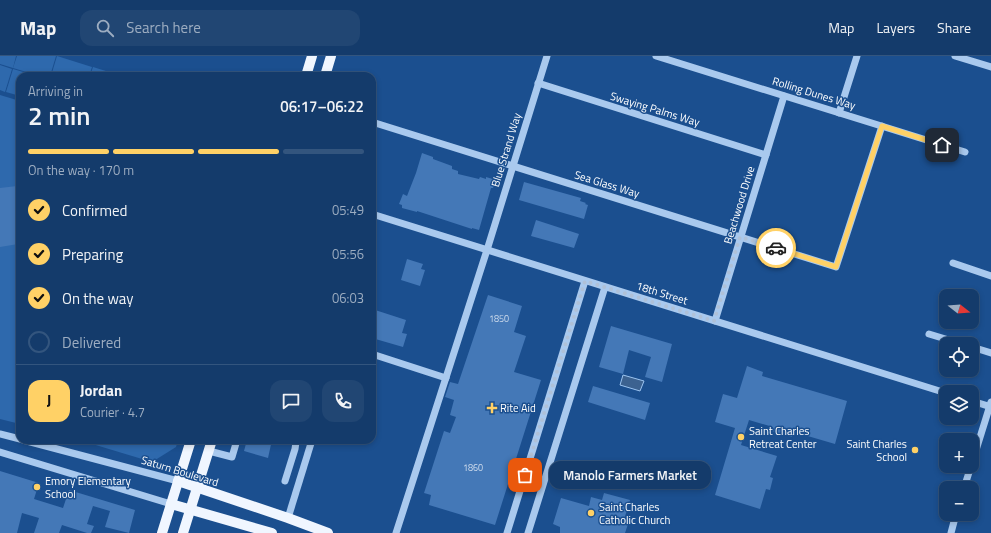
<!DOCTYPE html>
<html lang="en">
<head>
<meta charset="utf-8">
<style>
	:root { --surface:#143b6b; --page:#214673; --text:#f1f3f6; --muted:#9dadc1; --line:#33557e; --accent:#ffd166 }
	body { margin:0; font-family:"Titillium Web",sans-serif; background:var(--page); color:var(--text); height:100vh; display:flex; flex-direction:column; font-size:15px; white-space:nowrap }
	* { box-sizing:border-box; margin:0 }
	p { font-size:13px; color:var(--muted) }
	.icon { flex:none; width:22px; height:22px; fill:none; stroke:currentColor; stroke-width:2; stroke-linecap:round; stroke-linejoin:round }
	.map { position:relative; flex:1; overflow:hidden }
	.details { position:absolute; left:16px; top:16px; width:360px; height:372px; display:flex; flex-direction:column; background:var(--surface); border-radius:12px; box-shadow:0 2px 6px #0003,0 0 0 1px var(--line) }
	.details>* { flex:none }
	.needle { width:26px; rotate:107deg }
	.fabs { position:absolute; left:939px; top:233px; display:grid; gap:8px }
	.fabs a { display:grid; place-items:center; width:40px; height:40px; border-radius:8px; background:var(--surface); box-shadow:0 2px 6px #0003,0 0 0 1px var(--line); font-size:20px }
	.pin { position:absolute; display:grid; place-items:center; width:34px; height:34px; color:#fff; margin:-17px; border-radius:8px; box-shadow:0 2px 6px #0006 }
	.courier { position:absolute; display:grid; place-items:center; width:40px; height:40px; margin:-20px; border:3px solid #ffd166; border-radius:50%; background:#fff; color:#222; box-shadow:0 1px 5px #0007 }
	.bubble { position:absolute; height:28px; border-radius:12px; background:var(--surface); box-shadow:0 2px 6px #0003,0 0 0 1px var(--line); font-size:13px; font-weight:600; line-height:28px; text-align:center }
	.head em { font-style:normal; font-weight:600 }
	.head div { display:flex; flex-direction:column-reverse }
	.head { display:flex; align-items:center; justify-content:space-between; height:68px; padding:0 12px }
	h1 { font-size:26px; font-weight:600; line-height:30px }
	.bar { display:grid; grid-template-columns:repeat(4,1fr); gap:6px 4px; align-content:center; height:48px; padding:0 12px }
	.bar i { height:5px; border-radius:3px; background:var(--line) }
	.bar .selected { background:var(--accent) }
	.bar p { grid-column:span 4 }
	.line { display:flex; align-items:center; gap:10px; padding:0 12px; border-top:1px solid var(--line) }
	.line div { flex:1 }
	.round { display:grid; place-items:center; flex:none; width:42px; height:42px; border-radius:12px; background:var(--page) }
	ol { padding:0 12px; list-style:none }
	li { display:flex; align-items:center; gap:12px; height:44px }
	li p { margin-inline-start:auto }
	li .icon { padding:4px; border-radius:50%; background:var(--accent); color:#111; stroke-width:4 }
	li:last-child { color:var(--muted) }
	li i { width:22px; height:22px; border:2px solid var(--line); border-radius:50% }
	header { display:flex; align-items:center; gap:24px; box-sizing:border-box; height:56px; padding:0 20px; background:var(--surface); border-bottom:1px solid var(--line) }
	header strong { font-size:19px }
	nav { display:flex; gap:22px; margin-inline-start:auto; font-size:14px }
	.search { width:280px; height:36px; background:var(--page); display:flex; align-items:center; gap:10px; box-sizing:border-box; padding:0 14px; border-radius:12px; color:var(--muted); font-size:15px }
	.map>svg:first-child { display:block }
	.green { fill:#2e69ad }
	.water { fill:#3c6290; stroke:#9cc4f0 }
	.building { fill:#4478b7 }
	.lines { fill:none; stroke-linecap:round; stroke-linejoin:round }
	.minor { stroke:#a9c9ee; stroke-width:7 }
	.major { stroke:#f0f6ff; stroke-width:10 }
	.done { stroke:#afc1d8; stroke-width:4; stroke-dasharray:0 7.2 }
	.route { stroke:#ffd166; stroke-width:5 }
	.poi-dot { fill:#ffd166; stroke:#1b4f8f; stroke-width:1.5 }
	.labels { text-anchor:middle; stroke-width:3; stroke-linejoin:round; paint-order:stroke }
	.number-label { font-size:9px; fill:#d0dded }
	.street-label { font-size:11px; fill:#fff; stroke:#1b4f8f }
	.poi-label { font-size:11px; fill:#fff; stroke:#1b4f8f; text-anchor:start }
</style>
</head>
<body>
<header>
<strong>Map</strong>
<div class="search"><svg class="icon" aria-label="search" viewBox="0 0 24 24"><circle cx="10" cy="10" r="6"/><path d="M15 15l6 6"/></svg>Search here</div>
<nav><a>Map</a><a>Layers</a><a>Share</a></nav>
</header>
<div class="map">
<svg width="991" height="477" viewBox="0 0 991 477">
	<rect width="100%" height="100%" fill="#1b4f8f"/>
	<g class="green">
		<polygon points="0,0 16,0 13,12 0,8"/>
		<polygon points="17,0 56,0 50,20 40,20 13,12"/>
		<polygon points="57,0 92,11 89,20 51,20"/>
		<polygon points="0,9 12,13 5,36 0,34"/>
		<polygon points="93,11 122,20 90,20"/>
		<polygon points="13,13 37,20 20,20 20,40 6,36"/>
		<polygon points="0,39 20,45 20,368 0,363"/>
		<polygon points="79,384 178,384 176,391 152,406"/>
	</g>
	<polygon class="water" points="623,319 644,325 640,335 620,329"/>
	<g class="building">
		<polygon points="422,97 433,101 433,103 452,110 452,113 458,115 458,118 479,123 480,121 486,123 486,121 496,124 493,132 491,132 479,174 472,172 472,173 417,155 417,156 402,152 402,149 399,148 403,138 407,140 416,117"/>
		<polygon points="524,126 581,142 580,145 586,147 585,148 588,149 584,163 519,144"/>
		<polygon points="17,130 19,140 20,140 20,177 17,177 18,188 0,191 0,132"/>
		<polygon points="536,164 579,178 574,192 531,180"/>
		<polygon points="407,203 423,208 421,213 425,214 420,230 401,224"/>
		<polygon points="488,239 522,250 514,276 526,280 514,316 541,324 495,469 429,449 431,439 424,437 444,375 450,377 456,361 450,359 454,344 445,341 450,326 458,328"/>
		<polygon points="372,253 406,264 402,277 407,278 403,291 372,282"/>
		<polygon points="611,270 672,288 662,326 645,321 651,301 629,294 623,318 599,311"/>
		<polygon points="747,310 763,316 762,320 847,345 835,388 794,376 792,381 772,375 773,371 749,364 741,389 777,400 770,421 773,422 770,434 766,433 760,453 715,439 735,372 715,366 723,338 737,342"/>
		<polygon points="593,330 650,347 645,364 588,346"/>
		<polygon points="247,384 272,384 268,402 244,395"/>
		<polygon points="0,415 39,427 34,443 63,452 69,434 135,454 129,477 105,471 110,455 93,450 87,468 94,470 91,477 87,477 62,469 59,477 34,477 39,462 22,457 17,477 0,477"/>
		<polygon points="604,437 630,444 624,464 629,465 625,477 560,477 560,471 553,468 561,442 589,450 591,441 602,444"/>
	</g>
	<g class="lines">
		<g class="minor">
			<polyline points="656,0 965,96"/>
			<polyline points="955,0 991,11"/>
			<polyline points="538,27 766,99"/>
			<polyline points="839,57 857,0"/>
			<polyline points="372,66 836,211 882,70"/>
			<polyline points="372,158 946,337"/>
			<polyline points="953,207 991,220"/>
			<polyline points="715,265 784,40"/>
			<polyline points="929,278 962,288"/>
			<polyline points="972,291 991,297"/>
			<polyline points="372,298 446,322"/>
			<polyline points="972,345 991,351"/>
			<polyline points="0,378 20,383"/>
			<polyline points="23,384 178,425"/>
			<polyline points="209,395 232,401 237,384"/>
			<polyline points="0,396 171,448"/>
			<polyline points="972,407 991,346"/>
			<polyline points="285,425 295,393 296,386 294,384"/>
			<polyline points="964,432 971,410"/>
			<polyline points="288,462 312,384"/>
			<polyline points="396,477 487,194 547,0"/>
			<polyline points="507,477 585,225"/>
			<polyline points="528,477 605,231"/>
			<polyline points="951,477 956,458"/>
		</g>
		<g class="major">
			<polyline points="306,20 312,0"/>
			<polyline points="325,20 331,0"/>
			<polyline points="178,425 288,462 328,477"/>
			<polyline points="171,448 272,477"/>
			<polyline points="162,477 191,384"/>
			<polyline points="183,477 212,384"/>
		</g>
	</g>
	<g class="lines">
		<polyline class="done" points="525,419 585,225 714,265 740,181 776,192"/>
		<polyline class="route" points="776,192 836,211 882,70 942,89"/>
	</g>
	<g class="poi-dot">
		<path d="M490 346h4v4h4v4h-4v4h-4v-4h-4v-4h4z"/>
		<circle cx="741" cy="381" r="4"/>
		<circle cx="915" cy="394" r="4"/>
		<circle cx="37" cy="431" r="4"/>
		<circle cx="591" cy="457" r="4"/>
	</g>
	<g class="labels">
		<g class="number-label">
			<text x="499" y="266">1850</text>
			<text x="473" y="415">1860</text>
		</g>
		<g class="street-label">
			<text transform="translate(814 37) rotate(17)" y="4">Rolling Dunes Way</text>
			<text transform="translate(655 53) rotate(17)" y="4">Swaying Palms Way</text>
			<text transform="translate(506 94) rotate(-73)" y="4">Blue Strand Way</text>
			<text transform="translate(607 128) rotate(17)" y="4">Sea Glass Way</text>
			<text transform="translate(739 149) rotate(-73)" y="4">Beachwood Drive</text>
			<text transform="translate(662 237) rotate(17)" y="4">18th Street</text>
			<text transform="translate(180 415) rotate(17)" y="4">Saturn Boulevard</text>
		</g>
		<g class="poi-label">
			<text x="500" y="356">Rite Aid</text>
			<text x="749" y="379">Saint Charles<tspan x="749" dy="13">Retreat Center</tspan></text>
			<text x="907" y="392" text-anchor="end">Saint Charles<tspan x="907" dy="13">School</tspan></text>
			<text x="45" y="429">Emory Elementary<tspan x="45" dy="13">School</tspan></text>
			<text x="599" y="455">Saint Charles<tspan x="599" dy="13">Catholic Church</tspan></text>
		</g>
	</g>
</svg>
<div class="fabs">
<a><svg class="needle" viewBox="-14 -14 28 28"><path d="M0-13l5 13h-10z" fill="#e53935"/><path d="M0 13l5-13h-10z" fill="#9dadc1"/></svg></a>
<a><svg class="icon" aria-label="locate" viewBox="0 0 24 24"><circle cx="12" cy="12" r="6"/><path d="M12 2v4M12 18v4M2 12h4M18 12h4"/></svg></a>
<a><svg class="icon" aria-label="layers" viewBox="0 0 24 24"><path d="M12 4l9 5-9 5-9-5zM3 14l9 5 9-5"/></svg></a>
<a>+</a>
<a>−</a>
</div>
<div class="pin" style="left:525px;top:419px;background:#ea580c"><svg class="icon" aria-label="bag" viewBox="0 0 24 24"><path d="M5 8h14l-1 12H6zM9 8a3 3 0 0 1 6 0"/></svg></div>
<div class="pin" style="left:942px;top:89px;background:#1f2937"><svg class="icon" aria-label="home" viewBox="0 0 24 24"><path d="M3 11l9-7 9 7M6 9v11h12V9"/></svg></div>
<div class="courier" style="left:776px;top:192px"><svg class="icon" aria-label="car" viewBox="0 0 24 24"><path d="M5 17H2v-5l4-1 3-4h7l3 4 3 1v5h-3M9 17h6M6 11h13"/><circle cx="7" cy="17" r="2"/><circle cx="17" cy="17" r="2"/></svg></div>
<div class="bubble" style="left:549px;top:405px;width:162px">Manolo Farmers Market</div>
<section class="details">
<div class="head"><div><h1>2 min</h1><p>Arriving in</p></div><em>06:17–06:22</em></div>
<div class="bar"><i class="selected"></i><i class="selected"></i><i class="selected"></i><i></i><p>On the way · 170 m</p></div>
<ol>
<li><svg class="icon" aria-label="check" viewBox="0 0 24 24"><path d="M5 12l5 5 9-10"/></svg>Confirmed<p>05:49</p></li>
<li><svg class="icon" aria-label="check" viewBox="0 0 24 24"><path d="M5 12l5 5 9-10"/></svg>Preparing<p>05:56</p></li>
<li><svg class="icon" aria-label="check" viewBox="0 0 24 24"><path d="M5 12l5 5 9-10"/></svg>On the way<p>06:03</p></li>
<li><i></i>Delivered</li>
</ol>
<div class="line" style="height:72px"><b class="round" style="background:var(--accent);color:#111">J</b><div><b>Jordan</b><p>Courier · 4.7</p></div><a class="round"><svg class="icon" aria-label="chat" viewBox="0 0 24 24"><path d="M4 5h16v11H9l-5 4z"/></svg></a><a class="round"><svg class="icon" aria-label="phone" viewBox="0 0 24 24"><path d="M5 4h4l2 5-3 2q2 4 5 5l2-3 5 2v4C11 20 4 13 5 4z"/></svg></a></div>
</section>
</div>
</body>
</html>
